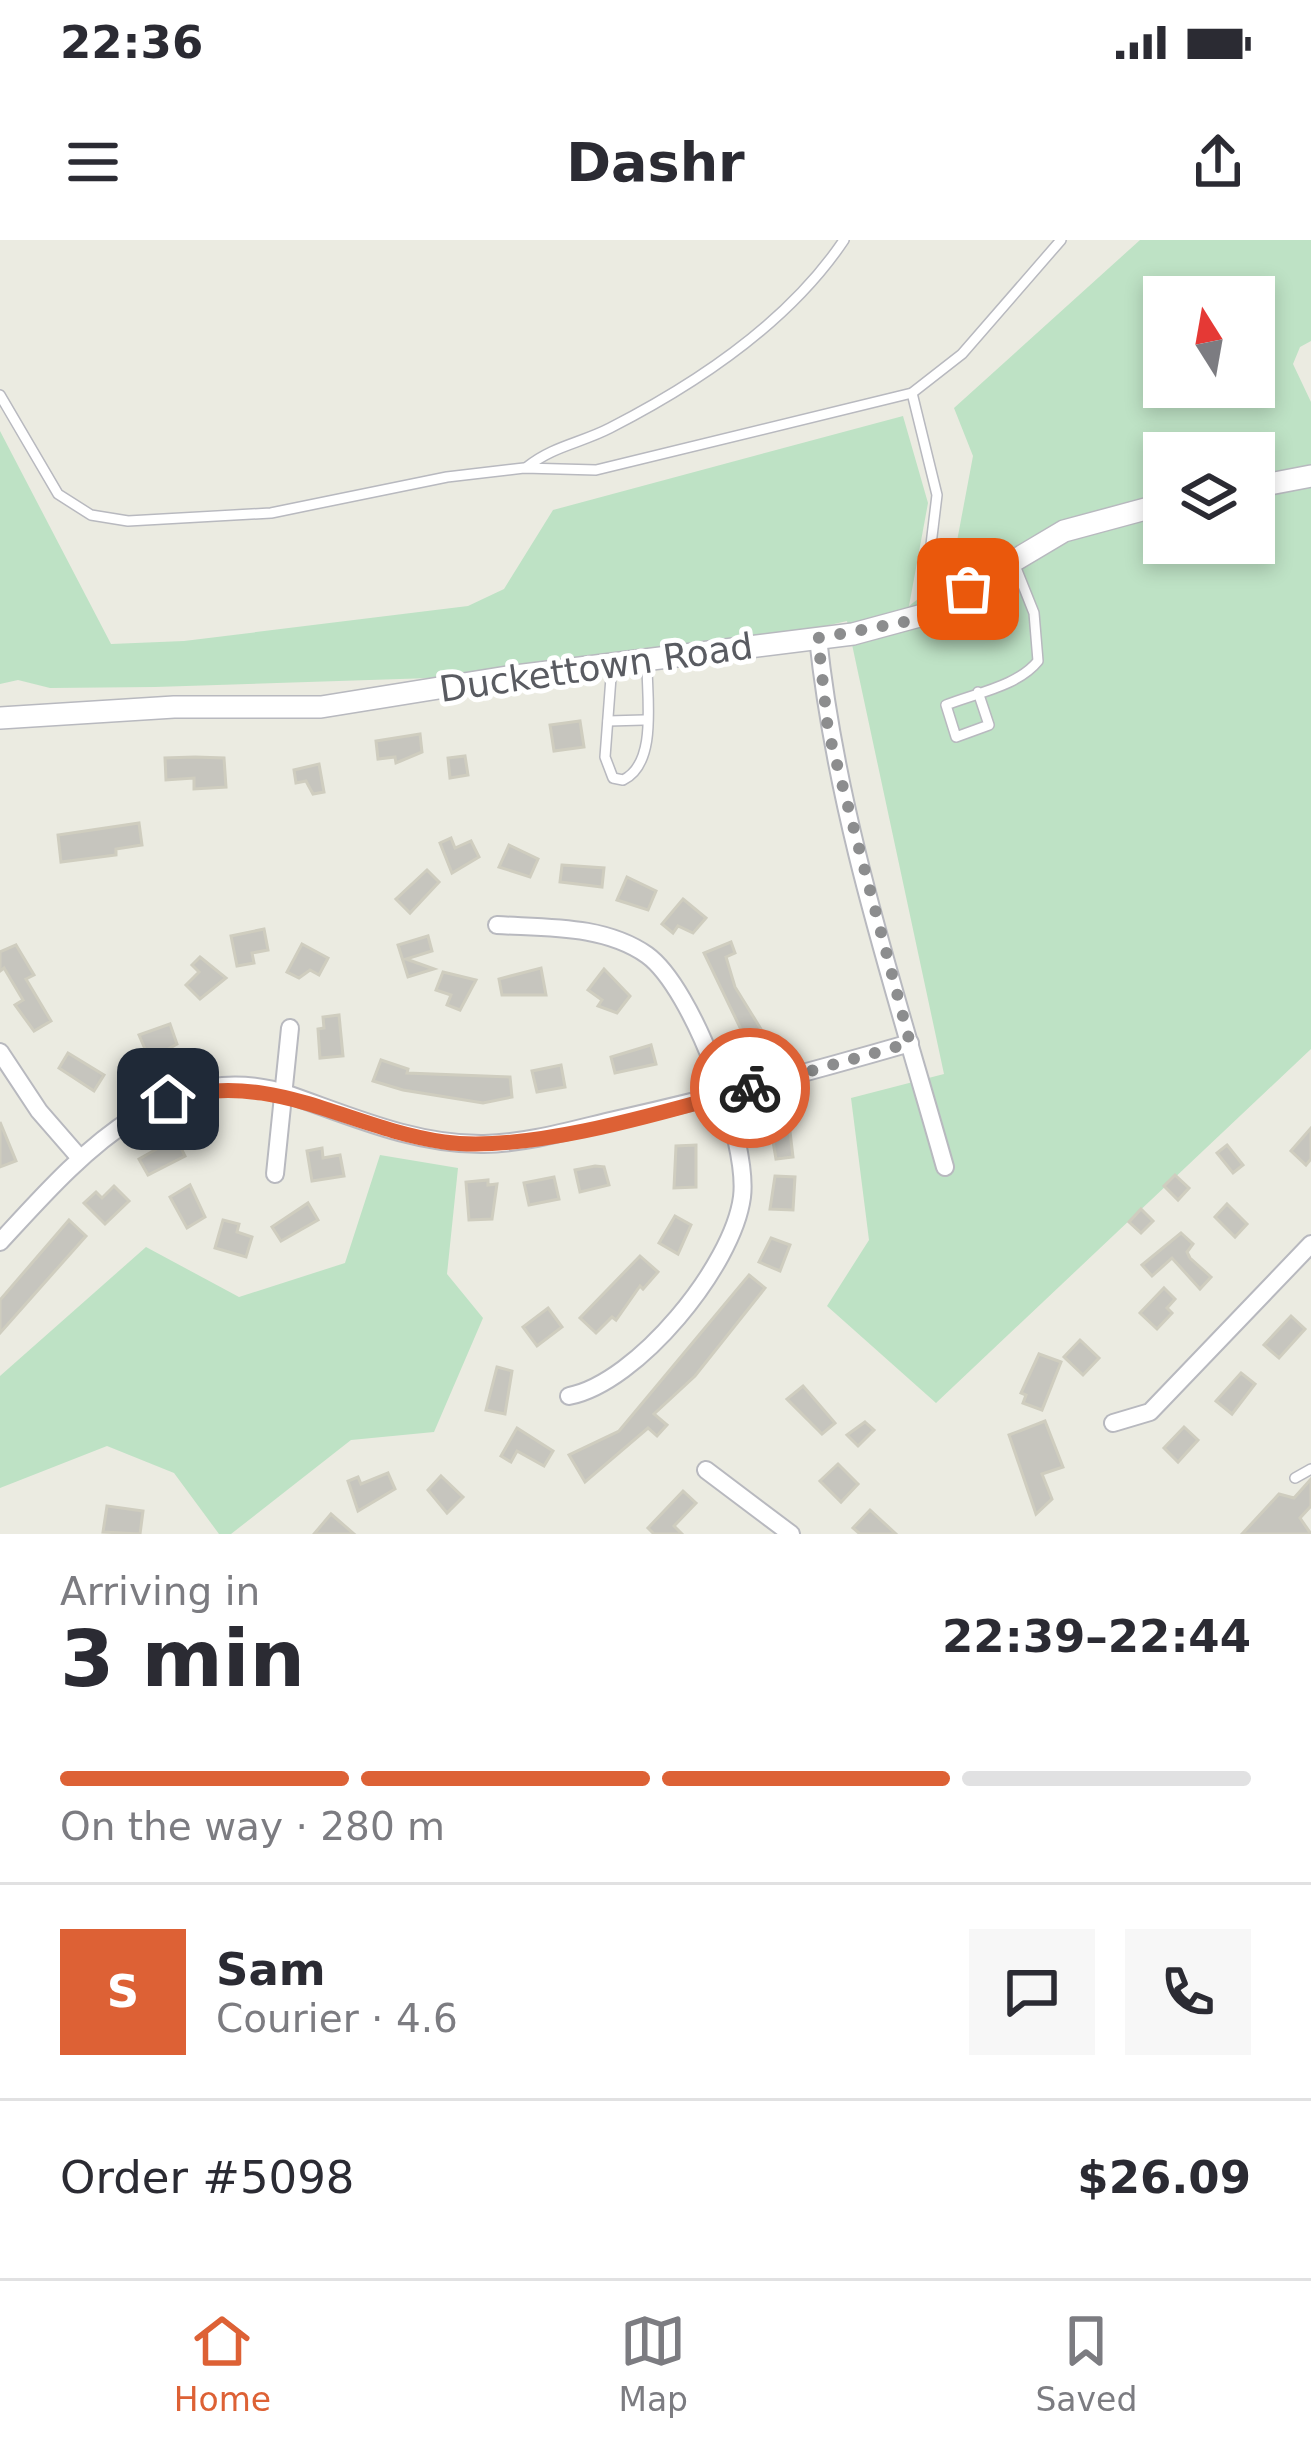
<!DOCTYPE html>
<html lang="en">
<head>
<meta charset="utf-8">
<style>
	:root { --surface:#fff; --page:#f7f7f7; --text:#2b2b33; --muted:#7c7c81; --line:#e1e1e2; --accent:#dd6135 }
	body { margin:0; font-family:"DejaVu Sans",sans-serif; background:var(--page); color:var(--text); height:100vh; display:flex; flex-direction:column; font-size:45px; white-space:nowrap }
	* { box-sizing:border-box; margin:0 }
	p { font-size:39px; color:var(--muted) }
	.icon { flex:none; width:66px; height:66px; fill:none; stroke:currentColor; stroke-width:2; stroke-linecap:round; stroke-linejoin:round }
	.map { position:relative; height:1294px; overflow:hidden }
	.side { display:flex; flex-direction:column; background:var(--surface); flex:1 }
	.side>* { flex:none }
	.needle { width:78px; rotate:349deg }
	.controls { position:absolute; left:1143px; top:36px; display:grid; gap:24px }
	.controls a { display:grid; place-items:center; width:132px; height:132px; border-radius:0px; background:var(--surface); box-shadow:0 6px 18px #0003; font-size:60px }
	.pin { position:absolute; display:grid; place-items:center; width:102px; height:102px; color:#fff; margin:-51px; border-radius:24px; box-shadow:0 6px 18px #0006 }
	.courier { position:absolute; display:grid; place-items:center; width:120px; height:120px; margin:-60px; border:9px solid #dd6135; border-radius:50%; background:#fff; color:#222; box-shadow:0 3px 15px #0007 }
	.headline em { font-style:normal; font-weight:700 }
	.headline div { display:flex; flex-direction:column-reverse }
	.headline { display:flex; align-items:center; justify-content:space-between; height:204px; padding:0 60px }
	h1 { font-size:78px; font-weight:700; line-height:90px }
	.bar { display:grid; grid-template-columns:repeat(4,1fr); gap:18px 12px; align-content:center; height:144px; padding:0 60px }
	.bar i { height:15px; border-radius:9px; background:var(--line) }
	.bar .selected { background:var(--accent) }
	.bar p { grid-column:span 4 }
	.line { display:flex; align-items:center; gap:30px; padding:0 60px; border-top:3px solid var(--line) }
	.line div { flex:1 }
	.round { display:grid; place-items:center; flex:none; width:126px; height:126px; border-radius:0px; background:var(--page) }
	.status { display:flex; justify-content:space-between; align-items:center; height:84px; padding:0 60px; background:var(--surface); direction:ltr }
	.status svg { height:33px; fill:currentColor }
	header { display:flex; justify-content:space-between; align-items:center; height:156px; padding:0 60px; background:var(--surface); font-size:54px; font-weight:700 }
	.dock { display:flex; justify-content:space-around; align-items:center; height:168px; border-top:3px solid var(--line); background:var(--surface); font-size:33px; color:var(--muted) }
	.dock a { display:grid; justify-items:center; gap:6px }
	.dock .selected { color:var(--accent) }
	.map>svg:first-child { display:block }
	.green { fill:#bee2c5; fill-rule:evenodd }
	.building { fill:#c6c5be; stroke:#cfcdbf; stroke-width:3 }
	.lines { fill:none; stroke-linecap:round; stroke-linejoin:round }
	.service-casing { stroke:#b8b9bf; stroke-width:12 }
	.minor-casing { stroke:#b8b9bf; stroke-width:20 }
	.tertiary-casing { stroke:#b8b9bf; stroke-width:24 }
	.service { stroke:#fff; stroke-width:9 }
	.minor { stroke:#fff; stroke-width:16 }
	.tertiary { stroke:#fff; stroke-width:21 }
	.done { stroke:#8c8d8e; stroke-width:12; stroke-dasharray:0 21.6 }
	.route { stroke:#dd6135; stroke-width:15 }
	.labels { text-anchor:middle; stroke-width:10; stroke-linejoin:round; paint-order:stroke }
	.street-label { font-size:36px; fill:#595b61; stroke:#fff }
</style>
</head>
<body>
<div class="status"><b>22:36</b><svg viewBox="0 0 49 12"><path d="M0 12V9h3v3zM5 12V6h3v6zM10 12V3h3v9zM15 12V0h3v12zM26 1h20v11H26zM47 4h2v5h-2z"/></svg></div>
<header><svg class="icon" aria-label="menu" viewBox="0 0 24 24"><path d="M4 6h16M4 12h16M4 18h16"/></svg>Dashr<svg class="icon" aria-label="share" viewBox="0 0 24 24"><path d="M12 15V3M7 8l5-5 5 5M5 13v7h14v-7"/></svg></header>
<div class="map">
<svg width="1311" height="1294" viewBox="0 0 1311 1294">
	<rect width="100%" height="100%" fill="#ebebe1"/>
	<g class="green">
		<path d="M1140,0h171v101l-11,6 -7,17 18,38v647l-375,354 -109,-97 42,-66 -18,-142 93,-24 -97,-453 -52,12 -364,45 -276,9 -105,1 -32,-8 -18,4v-253l111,213 73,-3 284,-35 36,-17 49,-79 350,-94 25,87 -19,103 42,-33 22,-117 -19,-48zM1164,57h90v90h-90zM1164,213h90v90h-90z"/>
		<polygon points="380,915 458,928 447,1034 483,1078 434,1192 351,1200 231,1294 219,1294 174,1233 107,1206 0,1248 0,1136 146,1007 239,1057 345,1023"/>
	</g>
	<g class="building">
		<polygon points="580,481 584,507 554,511 550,485"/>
		<polygon points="420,494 422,512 396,523 395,517 378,519 376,501"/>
		<polygon points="465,516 468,535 450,538 448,518"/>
		<polygon points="195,517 224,518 226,547 194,549 194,538 166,540 165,518"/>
		<polygon points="319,524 324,552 313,554 306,541 296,543 294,530"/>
		<polygon points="139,583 142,605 116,609 116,615 61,622 58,595"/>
		<polygon points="451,598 455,608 471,601 479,617 452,633 440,603"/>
		<polygon points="509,605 538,619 530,637 499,627"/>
		<polygon points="562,625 604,628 602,647 560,642"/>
		<polygon points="427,630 439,642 410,673 396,659"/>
		<polygon points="627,637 656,651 648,670 617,660"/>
		<polygon points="683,659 706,678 693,693 678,686 673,693 662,684"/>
		<polygon points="264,689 268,710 252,713 254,723 237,726 231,696"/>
		<polygon points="428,696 432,711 406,719 434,729 408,737 398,705"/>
		<polygon points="731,702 735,713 726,717 735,747 764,794 748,804 704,713"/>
		<polygon points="302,704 328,718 319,735 310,730 299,738 287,732"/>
		<polygon points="16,705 34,735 26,739 51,781 34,791 15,765 23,760 4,728 0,731 0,712"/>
		<polygon points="200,717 226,738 200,759 186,745 199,732 192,725"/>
		<polygon points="541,728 546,755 502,755 499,739"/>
		<polygon points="604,729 630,756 617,773 598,766 602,760 588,750"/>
		<polygon points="443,732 476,740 460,770 447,765 451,755 436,750"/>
		<polygon points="339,775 343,816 320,818 318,789 324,788 323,777"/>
		<polygon points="170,784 177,804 163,812 165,818 151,823 139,795"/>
		<polygon points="651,805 656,824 615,833 611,817"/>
		<polygon points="68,813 104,835 94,851 59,828"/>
		<polygon points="381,820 408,829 407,833 510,837 512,857 483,863 403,850 373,841"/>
		<polygon points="561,825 565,847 537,852 532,831"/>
		<polygon points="788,875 793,917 776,919 769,878"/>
		<polygon points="0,882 16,921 0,927"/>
		<polygon points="1311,888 1311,919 1306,925 1291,911"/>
		<polygon points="176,898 185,916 148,935 139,919"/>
		<polygon points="696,905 696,947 674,948 676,906"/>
		<polygon points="1227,905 1243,925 1233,933 1217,913"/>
		<polygon points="322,908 323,918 340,915 344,936 312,941 307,911"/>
		<polygon points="595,926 604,927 609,945 580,952 575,930"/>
		<polygon points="1175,935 1189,948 1178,960 1164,946"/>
		<polygon points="775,936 795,937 793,970 770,969"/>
		<polygon points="554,937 559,959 529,965 524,943"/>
		<polygon points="488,940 488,945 497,944 492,979 469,980 466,942"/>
		<polygon points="190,945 205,977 187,988 170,957"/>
		<polygon points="114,946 129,961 105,984 84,963 96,952 102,958"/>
		<polygon points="308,963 318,980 281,1001 272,987"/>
		<polygon points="1227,964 1247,984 1235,997 1215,977"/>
		<polygon points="1141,969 1153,981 1141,993 1129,982"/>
		<polygon points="675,976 691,985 678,1014 659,1003"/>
		<polygon points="69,980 86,996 0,1093 0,1060"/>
		<polygon points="223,980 239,984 237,992 252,997 246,1017 215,1008"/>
		<polygon points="1181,993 1193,1004 1187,1012 1190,1018 1211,1037 1200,1049 1172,1018 1152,1036 1142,1025"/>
		<polygon points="771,998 790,1005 780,1031 759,1022"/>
		<polygon points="640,1016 658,1032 643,1049 640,1046 616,1080 612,1077 596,1093 580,1078"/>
		<polygon points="749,1035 765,1048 695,1136 654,1174 667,1185 657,1196 648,1188 585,1242 569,1215 619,1191"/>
		<polygon points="1164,1048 1175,1059 1167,1068 1172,1073 1157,1089 1140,1073"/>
		<polygon points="548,1068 562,1087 537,1106 523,1087"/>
		<polygon points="1291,1076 1305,1089 1279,1118 1264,1105"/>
		<polygon points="1080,1100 1099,1118 1083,1135 1064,1117"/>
		<polygon points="1039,1114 1061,1122 1042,1170 1023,1163 1026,1155 1021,1153"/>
		<polygon points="497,1127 512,1131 505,1174 486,1170"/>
		<polygon points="1241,1133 1255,1144 1232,1174 1216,1161"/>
		<polygon points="803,1146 835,1183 822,1194 787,1159"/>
		<polygon points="1045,1181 1063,1227 1042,1234 1052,1259 1036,1274 1009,1195"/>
		<polygon points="865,1182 874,1190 858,1206 847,1195"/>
		<polygon points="1184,1187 1198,1200 1178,1222 1164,1208"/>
		<polygon points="517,1188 553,1211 544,1226 517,1211 511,1222 501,1216"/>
		<polygon points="838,1224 858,1244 841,1262 820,1241"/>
		<polygon points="388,1233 395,1249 358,1271 348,1241 358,1237 361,1244"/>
		<polygon points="441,1236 463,1257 447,1273 428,1250"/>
		<polygon points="1311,1239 1311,1266 1300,1278 1311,1294 1242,1294 1279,1254 1294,1258"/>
		<polygon points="683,1251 696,1263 674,1286 682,1294 654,1294 648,1288"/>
		<polygon points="107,1266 143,1271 140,1294 103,1292"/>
		<polygon points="870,1270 896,1294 860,1294 853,1288"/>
		<polygon points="331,1274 354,1294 314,1294"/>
	</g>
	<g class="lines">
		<g class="service-casing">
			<g id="service">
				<polyline points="912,153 937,255 923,371"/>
				<polyline points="0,155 58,254 91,275 128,281 271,273 447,237 524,228 596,230 912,153 962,114 1061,0"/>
				<path d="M527,227c26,-21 54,-24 83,-39 86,-44 179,-106 234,-188"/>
				<path d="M612,424l-7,93 8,21 10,2c36,-17 23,-86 24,-121"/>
				<path d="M978,452l11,33 -33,12 -10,-32c30,-12 72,-19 92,-44l-4,-48 -20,-50"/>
				<polyline points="608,481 644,480"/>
				<polyline points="1295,1238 1311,1229"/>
			</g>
		</g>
		<g class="minor-casing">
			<g id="minor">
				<path d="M818,398c19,181 78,355 127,529"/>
				<path d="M497,685c50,3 107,0 150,30 46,33 102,187 95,242 -9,69 -105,186 -173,199"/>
				<polyline points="0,812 39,871 79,917"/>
				<polyline points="275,934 290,788"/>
				<path d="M0,1002c74,-80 166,-190 290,-147 63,22 126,50 194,49 45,-1 91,-15 135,-25 98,-22 194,-48 291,-76"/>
				<polyline points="1113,1183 1150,1172 1311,1004"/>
				<polyline points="706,1230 791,1294"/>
			</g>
		</g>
		<g class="tertiary-casing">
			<g id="tertiary">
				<polyline points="1254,247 1311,236"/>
				<polyline points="0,478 174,467 321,467 507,437 853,394 923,375 1064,291 1164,264"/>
			</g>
		</g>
		<use href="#service" class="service"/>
		<use href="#minor" class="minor"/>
		<use href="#tertiary" class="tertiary"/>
	</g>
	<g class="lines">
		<polyline class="done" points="750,848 910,803 828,490 818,398 904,382 968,349"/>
		<path class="route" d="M168,859c106,-30 175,28 276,43 83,12 224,-31 306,-54"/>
	</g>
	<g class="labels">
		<g class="street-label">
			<text transform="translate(596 427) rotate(-8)" y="13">Duckettown Road</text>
		</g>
	</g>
</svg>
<div class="controls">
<a><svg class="needle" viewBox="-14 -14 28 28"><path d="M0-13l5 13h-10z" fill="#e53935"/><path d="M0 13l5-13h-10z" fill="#7c7c81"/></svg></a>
<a><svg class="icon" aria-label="layers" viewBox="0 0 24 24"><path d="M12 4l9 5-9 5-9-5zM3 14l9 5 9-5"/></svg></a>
</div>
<div class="pin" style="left:968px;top:349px;background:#ea580c"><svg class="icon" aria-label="bag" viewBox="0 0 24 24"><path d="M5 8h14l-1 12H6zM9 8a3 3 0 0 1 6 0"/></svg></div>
<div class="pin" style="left:168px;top:859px;background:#1f2937"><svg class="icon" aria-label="home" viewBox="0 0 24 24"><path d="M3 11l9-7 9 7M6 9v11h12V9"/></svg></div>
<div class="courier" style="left:750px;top:848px"><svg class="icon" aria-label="bike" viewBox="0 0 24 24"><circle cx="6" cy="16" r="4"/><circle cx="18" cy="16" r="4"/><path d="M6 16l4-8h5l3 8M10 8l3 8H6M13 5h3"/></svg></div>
</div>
<section class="side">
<div class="headline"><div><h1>3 min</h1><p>Arriving in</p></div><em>22:39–22:44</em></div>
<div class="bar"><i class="selected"></i><i class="selected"></i><i class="selected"></i><i></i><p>On the way · 280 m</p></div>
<div class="line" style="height:216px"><b class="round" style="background:var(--accent);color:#fff">S</b><div><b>Sam</b><p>Courier · 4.6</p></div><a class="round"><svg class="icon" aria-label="chat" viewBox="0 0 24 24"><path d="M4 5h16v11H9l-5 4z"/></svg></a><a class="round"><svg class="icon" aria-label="phone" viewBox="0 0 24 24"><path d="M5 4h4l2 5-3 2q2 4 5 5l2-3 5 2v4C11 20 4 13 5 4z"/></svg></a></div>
<div class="line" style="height:156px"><div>Order #5098</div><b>$26.09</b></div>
</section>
<nav class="dock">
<a class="selected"><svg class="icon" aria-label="home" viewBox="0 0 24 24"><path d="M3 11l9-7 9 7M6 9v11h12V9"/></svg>Home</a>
<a><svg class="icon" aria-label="map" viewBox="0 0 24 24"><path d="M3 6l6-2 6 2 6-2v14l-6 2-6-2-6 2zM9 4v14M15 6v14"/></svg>Map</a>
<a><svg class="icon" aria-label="saved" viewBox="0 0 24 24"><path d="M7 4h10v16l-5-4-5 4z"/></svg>Saved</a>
</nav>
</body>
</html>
